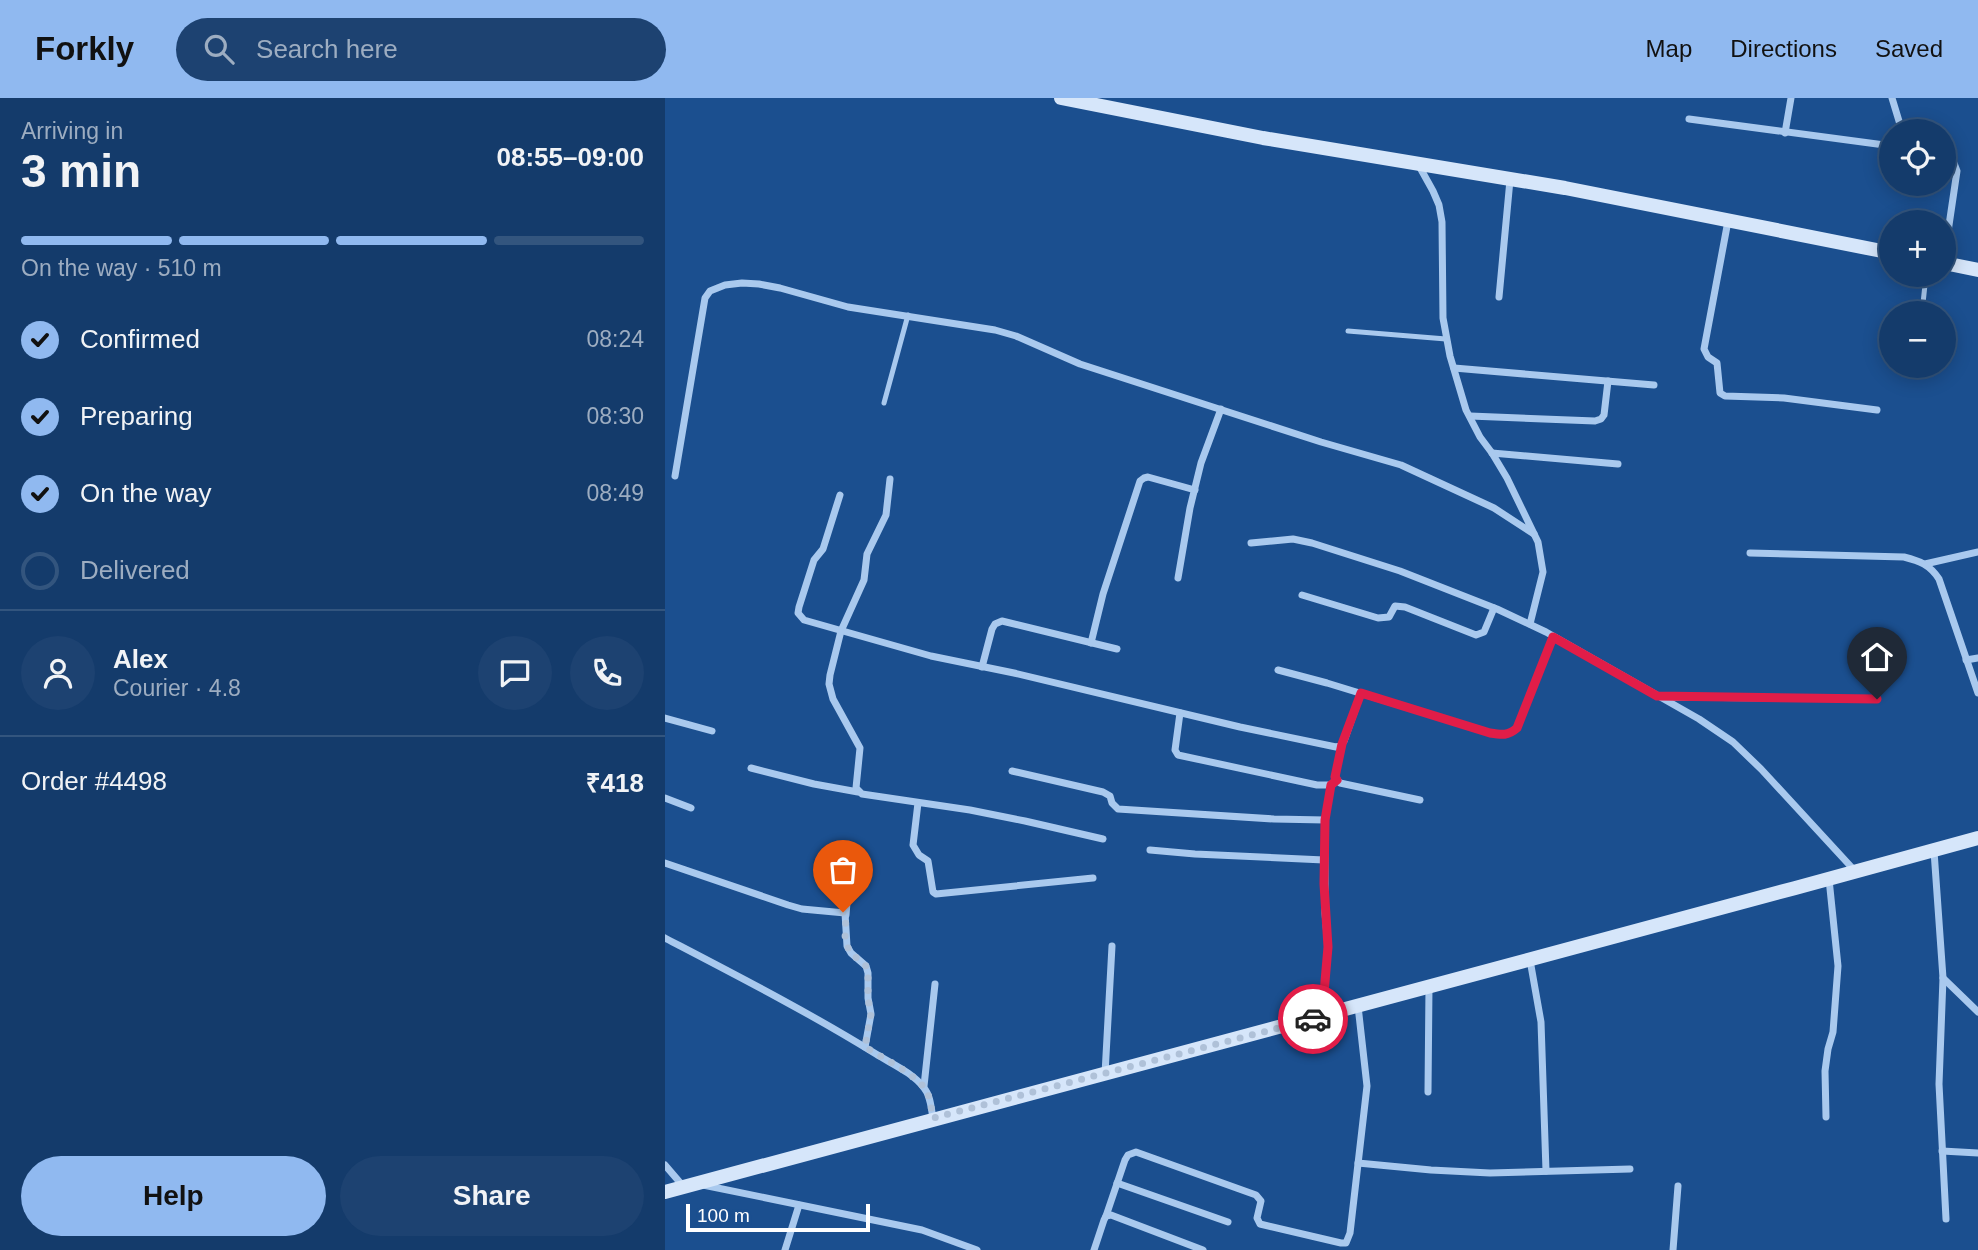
<!DOCTYPE html>
<html lang="en">
<head>
<meta charset="utf-8">
<style>
	:root { --surface:#143b6b; --page:#1d4271; --text:#f1f3f6; --muted:#9dadc1; --line:#33557e; --accent:#90b9f0 }
	body { margin:0; font-family:Arial,sans-serif; background:var(--page); color:var(--text); height:100vh; display:flex; flex-direction:column; font-size:26px; white-space:nowrap }
	* { box-sizing:border-box; margin:0 }
	p { font-size:23px; color:var(--muted) }
	.icon { flex:none; width:38px; height:38px; fill:none; stroke:currentColor; stroke-width:2; stroke-linecap:round; stroke-linejoin:round }
	.map { position:relative; flex:1; overflow:hidden }
	.details { display:flex; flex-direction:column; background:var(--surface); width:665px }
	.details>* { flex:none }
	.controls { position:absolute; left:1214px; top:21px; display:grid; gap:14px }
	.controls a { display:grid; place-items:center; width:77px; height:77px; border-radius:50%; background:var(--surface); box-shadow:0 4px 18px #0003,0 0 0 2px var(--line); font-size:35px }
	.scale { position:absolute; left:21px; bottom:18px; width:184px; box-sizing:border-box; padding-left:7px; border:4px solid #fff; border-top:0; font-size:19px; line-height:24px; white-space:nowrap; color:#fff; -webkit-text-stroke:5px #1b4f8f; paint-order:stroke }
	.pin { position:absolute; display:grid; place-items:center; width:60px; height:60px; color:#fff; margin:-72px -30px; border-radius:50% 50% 50% 0; rotate:-45deg; box-shadow:0 0 7px #0007 }
	.pin .icon { rotate:45deg }
	.courier { position:absolute; display:grid; place-items:center; width:70px; height:70px; margin:-35px; border:5px solid #e11d48; border-radius:50%; background:#fff; color:#222; box-shadow:0 2px 9px #0007 }
	.headline em { font-style:normal; font-weight:800 }
	.headline div { display:flex; flex-direction:column-reverse }
	.headline { display:flex; align-items:center; justify-content:space-between; height:119px; padding:0 21px }
	h1 { font-size:46px; font-weight:800; line-height:52px }
	.bar { display:grid; grid-template-columns:repeat(4,1fr); gap:10px 7px; align-content:center; height:84px; padding:0 21px }
	.bar i { height:9px; border-radius:5px; background:var(--line) }
	.bar .current { background:var(--accent) }
	.bar p { grid-column:span 4 }
	.line { display:flex; align-items:center; gap:18px; padding:0 21px; border-top:2px solid var(--line) }
	.line div { flex:1 }
	.round { display:grid; place-items:center; flex:none; width:74px; height:74px; border-radius:37px; background:var(--page) }
	ol { padding:0 21px; list-style:none }
	li { display:flex; align-items:center; gap:21px; height:77px }
	li p { margin-inline-start:auto }
	li .icon { padding:7px; border-radius:50%; background:var(--accent); color:#111; stroke-width:4 }
	li:last-child { color:var(--muted) }
	li i { width:38px; height:38px; border:4px solid var(--line); border-radius:50% }
	.cta { display:flex; gap:14px; margin-top:auto; padding:14px 21px }
	.cta a { flex:1; height:80px; border-radius:42px; background:var(--accent); color:#111; font-size:28px; font-weight:800; line-height:80px; text-align:center }
	.cta a+a { background:var(--page); color:var(--text) }
	header { display:flex; align-items:center; gap:42px; box-sizing:border-box; height:98px; padding:0 35px; background:var(--accent); color:#111 }
	header strong { font-size:33px }
	nav { display:flex; gap:38px; margin-inline-start:auto; font-size:24px }
	.search { width:490px; height:63px; background:var(--page); display:flex; align-items:center; gap:18px; box-sizing:border-box; padding:0 24px; border-radius:38px; color:var(--muted); font-size:26px }
	main { display:flex; flex:1; min-height:0 }
	.map>svg:first-child { display:block }
	.lines { fill:none; stroke-linecap:round; stroke-linejoin:round }
	.service { stroke:#a9c9ee; stroke-width:5 }
	.minor { stroke:#a9c9ee; stroke-width:7 }
	.secondary { stroke:#d6e6fa; stroke-width:14 }
	.done { stroke:#afc1d8; stroke-width:7; stroke-dasharray:0 12.6 }
	.route { stroke:#e11d48; stroke-width:9 }
</style>
</head>
<body>
<header>
<strong>Forkly</strong>
<div class="search"><svg class="icon" aria-label="search" viewBox="0 0 24 24"><circle cx="10" cy="10" r="6"/><path d="M15 15l6 6"/></svg>Search here</div>
<nav><a>Map</a><a>Directions</a><a>Saved</a></nav>
</header>
<main>
<section class="details">
<div class="headline"><div><h1>3 min</h1><p>Arriving in</p></div><em>08:55–09:00</em></div>
<div class="bar"><i class="current"></i><i class="current"></i><i class="current"></i><i></i><p>On the way · 510 m</p></div>
<ol>
<li><svg class="icon" aria-label="check" viewBox="0 0 24 24"><path d="M5 12l5 5 9-10"/></svg>Confirmed<p>08:24</p></li>
<li><svg class="icon" aria-label="check" viewBox="0 0 24 24"><path d="M5 12l5 5 9-10"/></svg>Preparing<p>08:30</p></li>
<li><svg class="icon" aria-label="check" viewBox="0 0 24 24"><path d="M5 12l5 5 9-10"/></svg>On the way<p>08:49</p></li>
<li><i></i>Delivered</li>
</ol>
<div class="line" style="height:126px"><a class="round"><svg class="icon" aria-label="person" viewBox="0 0 24 24"><circle cx="12" cy="8" r="4"/><path d="M4 21q1-7 8-7t8 7"/></svg></a><div><b>Alex</b><p>Courier · 4.8</p></div><a class="round"><svg class="icon" aria-label="chat" viewBox="0 0 24 24"><path d="M4 5h16v11H9l-5 4z"/></svg></a><a class="round"><svg class="icon" aria-label="phone" viewBox="0 0 24 24"><path d="M5 4h4l2 5-3 2q2 4 5 5l2-3 5 2v4C11 20 4 13 5 4z"/></svg></a></div>
<div class="line" style="height:91px"><div>Order #4498</div><b>₹418</b></div>
<div class="cta"><a>Help</a><a>Share</a></div>
</section>
<div class="map">
<svg width="1313" height="1152" viewBox="0 0 1313 1152">
	<rect width="100%" height="100%" fill="#1b4f8f"/>
	<g class="lines">
		<g class="service">
			<polyline points="1257,215 1261,177"/>
			<polyline points="683,233 781,241"/>
			<polyline points="219,305 243,217"/>
		</g>
		<g class="minor">
			<polyline points="1227,0 1237,33"/>
			<polyline points="1024,21 1227,48"/>
			<polyline points="1120,35 1126,0"/>
			<polyline points="1279,55 1287,60 1292,73 1279,161"/>
			<polyline points="753,66 768,93 774,107 777,124 778,220 785,258 801,312 815,339 827,355 842,380 873,444 878,474 865,526"/>
			<polyline points="1063,123 1039,251 1043,259 1052,265 1055,295 1060,298 1119,300 1212,312"/>
			<polyline points="834,199 845,82"/>
			<polyline points="789,270 989,287"/>
			<polyline points="805,318 930,323 936,321 939,317 943,283"/>
			<polyline points="827,355 953,366"/>
			<polyline points="10,378 40,200 45,193 60,187 77,185 94,186 115,190 183,209 330,232 351,238 415,266 656,344 736,367 829,410 869,436"/>
			<polyline points="225,381 221,417 202,456 199,482 176,533 165,577 164,586 168,601 195,650 191,690 197,696 305,712 360,723 438,741"/>
			<polyline points="175,397 158,451 149,462 134,509 133,515 139,522 266,558 349,575 575,629 671,649 675,648 679,643 696,595"/>
			<polyline points="586,445 628,441 647,445 735,473 832,511 881,534 1034,621 1068,644 1096,671 1190,773"/>
			<path d="M1085,455l154,4c16,4 26,8 35,22l39,114"/>
			<polyline points="1260,466 1313,454"/>
			<polyline points="513,480 525,410 536,365 556,311"/>
			<polyline points="637,497 713,520 724,519 730,508 740,509 811,537 819,534 829,510"/>
			<polyline points="426,545 438,496 475,383 479,380 483,379 530,392"/>
			<polyline points="1301,562 1313,560"/>
			<polyline points="317,569 327,531 330,526 337,523 452,551"/>
			<path d="M613,572l49,13 163,50c12,2 18,3 27,-5l36,-91"/>
			<polyline points="997,599 1212,601"/>
			<polyline points="515,615 510,652 513,657 652,687 666,687 672,683"/>
			<polyline points="0,620 47,633"/>
			<polyline points="677,646 670,679 675,685 755,702"/>
			<polyline points="86,670 149,686 193,694"/>
			<polyline points="347,673 438,694 445,698 447,705 453,711 609,721 660,722"/>
			<polyline points="0,700 26,710"/>
			<polyline points="253,705 248,747 254,757 263,763 268,794 271,796 428,780"/>
			<polyline points="485,752 530,756 659,762"/>
			<polyline points="1269,753 1278,880 1274,986 1281,1121"/>
			<polyline points="0,765 123,807 137,811 180,815 182,848 186,855 201,868 203,875 203,900 206,916 200,949"/>
			<polyline points="181,817 185,768"/>
			<path d="M0,840c71,37 143,74 211,116 16,10 37,19 48,34 7,8 7,21 9,30"/>
			<polyline points="865,862 876,924 881,1073"/>
			<polyline points="1278,880 1313,914"/>
			<polyline points="657,917 663,849 660,815 660,722 666,687"/>
			<polyline points="440,976 447,848"/>
			<polyline points="259,988 270,886"/>
			<polyline points="763,994 764,889"/>
			<polyline points="1161,1019 1160,973 1163,951 1168,934 1173,868 1164,781"/>
			<polyline points="1277,1053 1313,1055"/>
			<polyline points="693,1065 766,1072 825,1075 965,1071"/>
			<polyline points="0,1067 18,1088"/>
			<polyline points="452,1085 563,1124"/>
			<polyline points="38,1087 257,1132 312,1152"/>
			<polyline points="441,1118 460,1062 463,1057 471,1054 591,1097 596,1103 592,1120 595,1126 676,1145 681,1145 685,1135 702,988 693,908"/>
			<polyline points="120,1152 134,1107"/>
			<polyline points="429,1152 439,1122 441,1118 446,1117 538,1152"/>
			<polyline points="1008,1152 1013,1088"/>
		</g>
		<g class="secondary">
			<polyline points="396,0 598,40 900,90 1227,155"/>
			<polyline points="1279,165 1313,172"/>
			<path d="M0,1094c438,-118 876,-234 1313,-354"/>
		</g>
	</g>
	<g class="lines">
		<path class="done" d="M178,814l3,3 -1,23 2,8 4,7 15,13 2,7v26l3,15 -6,33c15,9 53,29 61,43 5,9 5,19 7,28l380,-99"/>
		<path class="route" d="M648,921l9,-3 6,-69 -4,-63 1,-64 6,-35 6,-5 -2,-3 7,-33 19,-51 129,40c12,2 18,3 27,-5l36,-91 104,59 220,3"/>
	</g>
</svg>
<div class="controls">
<a><svg class="icon" aria-label="locate" viewBox="0 0 24 24"><circle cx="12" cy="12" r="6"/><path d="M12 2v4M12 18v4M2 12h4M18 12h4"/></svg></a>
<a>+</a>
<a>−</a>
</div>
<div class="scale">100 m</div>
<div class="pin" style="left:178px;top:814px;background:#ea580c"><svg class="icon" aria-label="bag" viewBox="0 0 24 24"><path d="M5 8h14l-1 12H6zM9 8a3 3 0 0 1 6 0"/></svg></div>
<div class="pin" style="left:1212px;top:601px;background:#1f2937"><svg class="icon" aria-label="home" viewBox="0 0 24 24"><path d="M3 11l9-7 9 7M6 9v11h12V9"/></svg></div>
<div class="courier" style="left:648px;top:921px"><svg class="icon" aria-label="car" viewBox="0 0 24 24"><path d="M5 17H2v-5l4-1 3-4h7l3 4 3 1v5h-3M9 17h6M6 11h13"/><circle cx="7" cy="17" r="2"/><circle cx="17" cy="17" r="2"/></svg></div>
</div>
</main>
</body>
</html>
